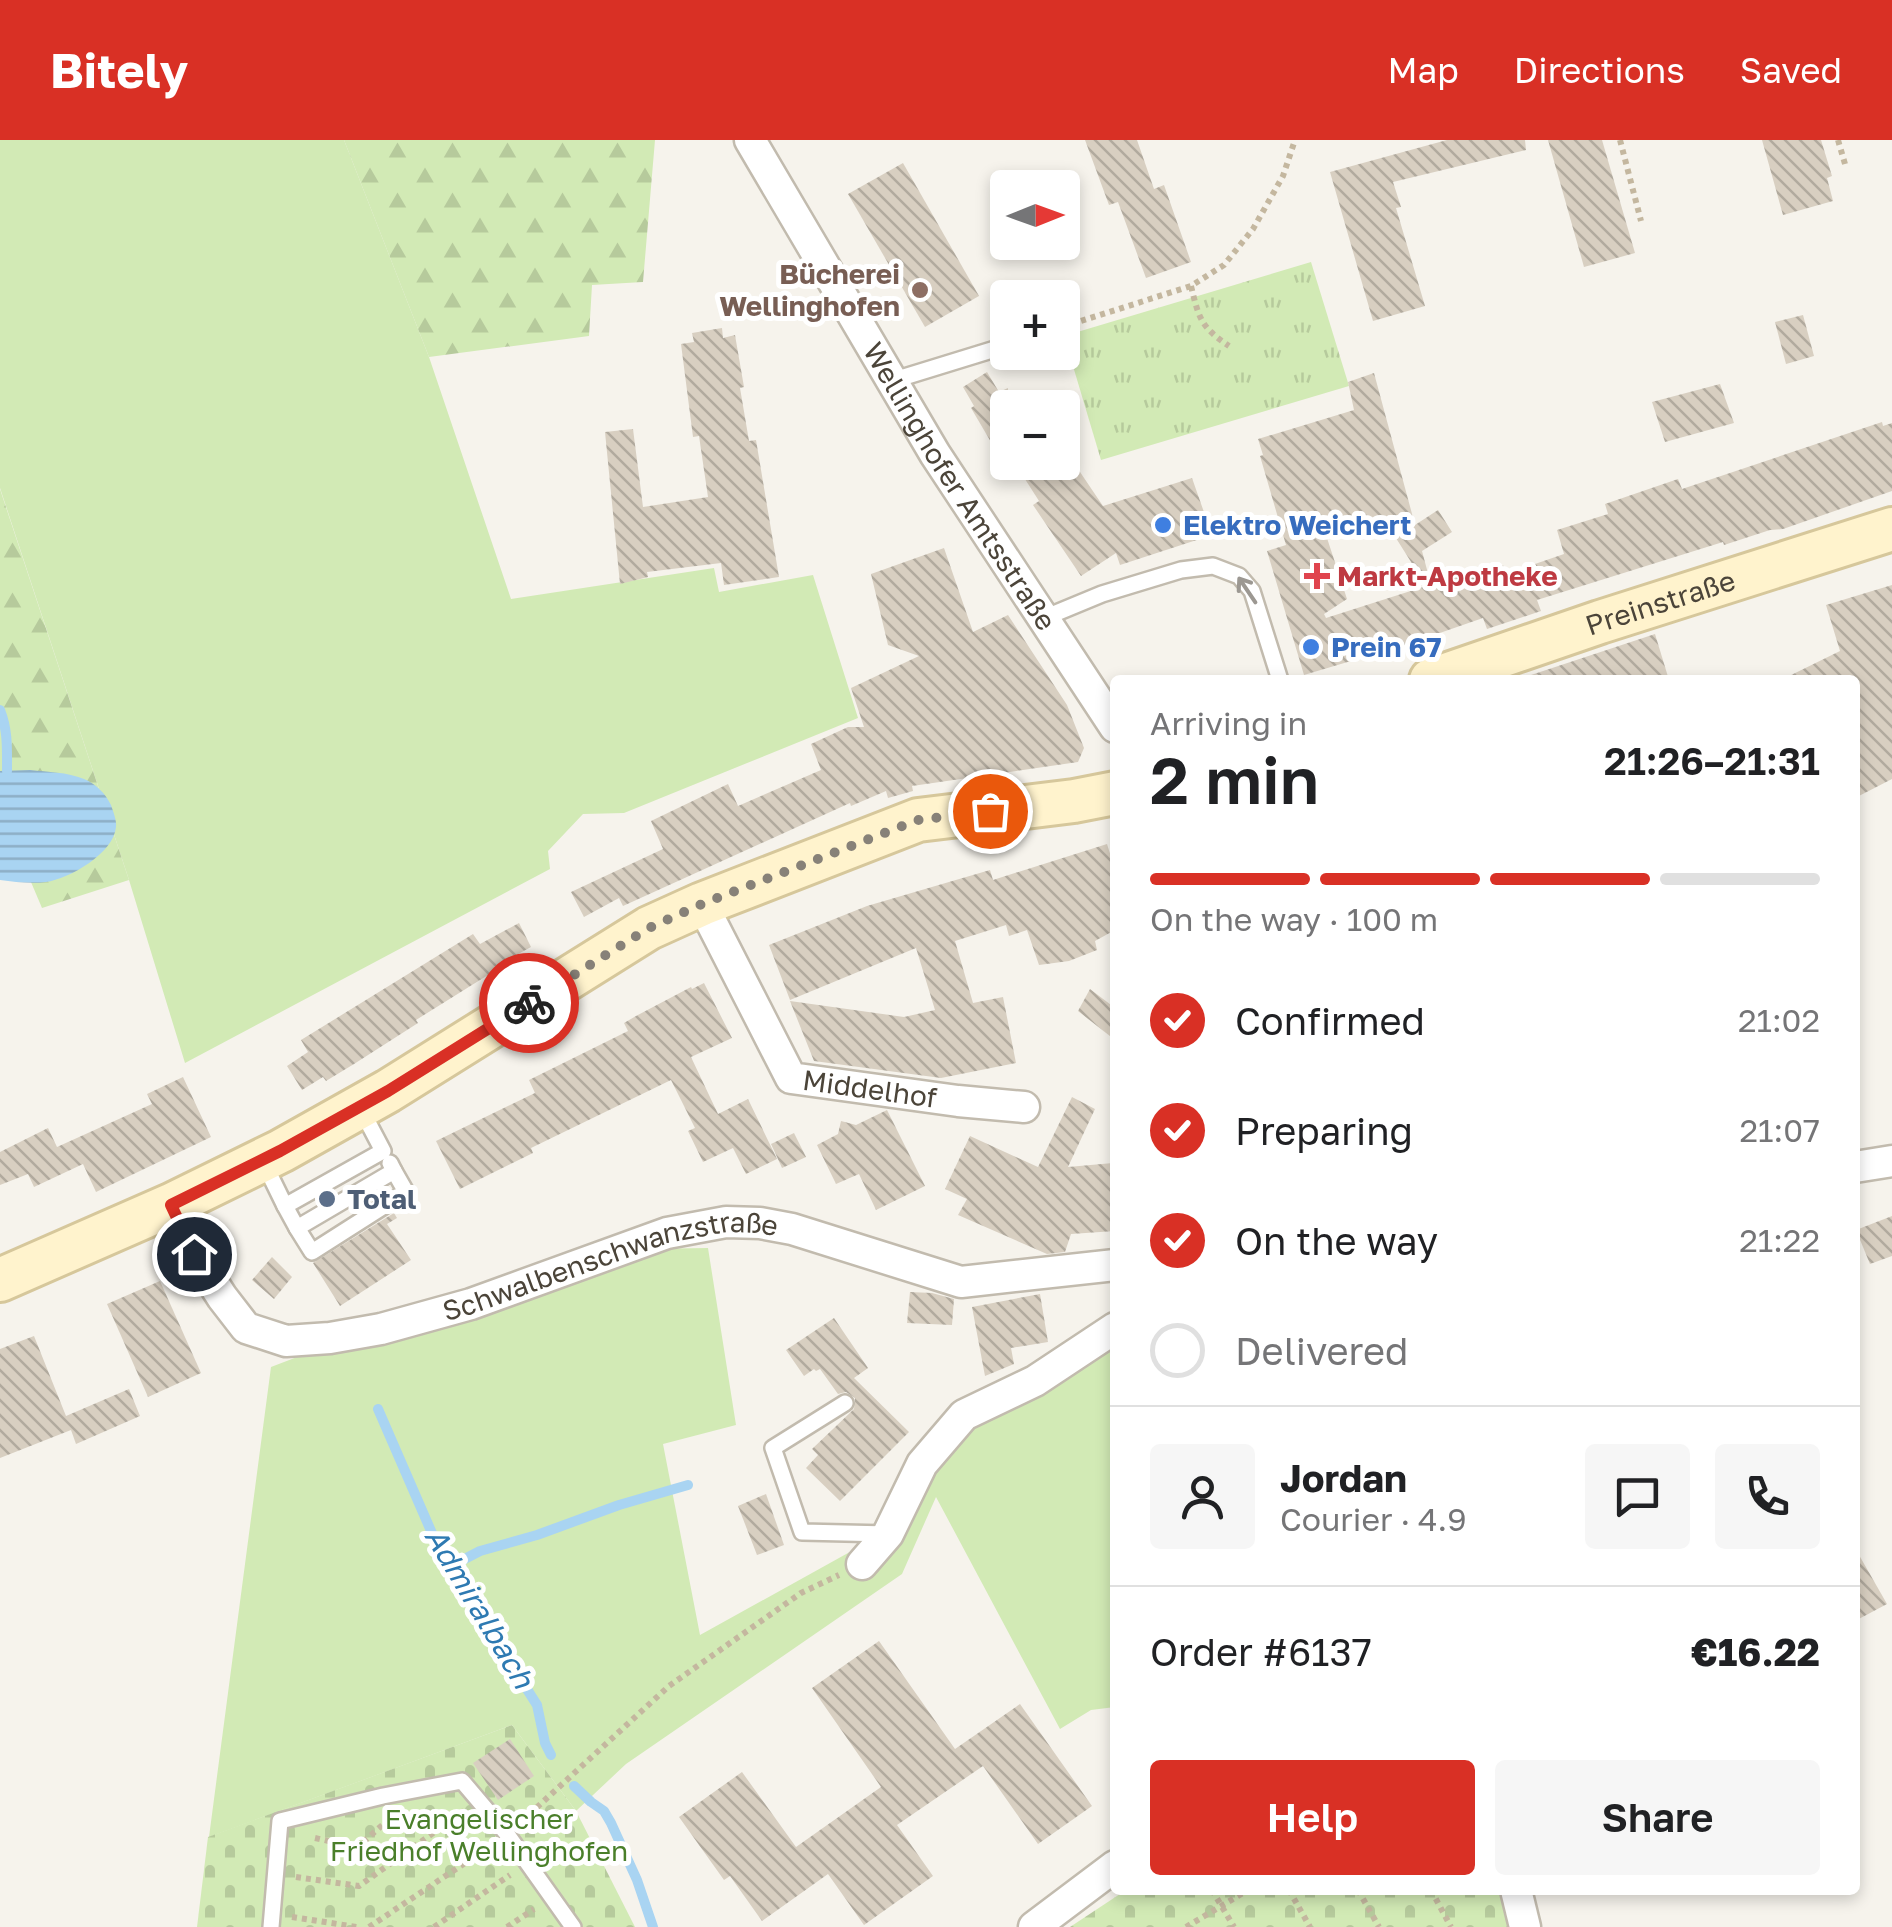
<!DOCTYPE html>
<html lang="en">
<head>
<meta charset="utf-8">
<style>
	:root { --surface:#fff; --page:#f6f6f6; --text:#202124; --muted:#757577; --line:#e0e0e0; --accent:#d93025 }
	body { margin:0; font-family:"Golos Text",sans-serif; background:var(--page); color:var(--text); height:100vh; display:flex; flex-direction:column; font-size:38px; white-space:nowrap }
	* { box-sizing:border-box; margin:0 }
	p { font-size:32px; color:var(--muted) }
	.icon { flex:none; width:55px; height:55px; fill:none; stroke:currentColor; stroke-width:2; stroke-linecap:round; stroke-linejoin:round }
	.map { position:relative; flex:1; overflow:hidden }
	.drawer { position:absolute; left:1110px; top:535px; width:750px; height:1220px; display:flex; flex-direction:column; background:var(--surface); border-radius:10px; box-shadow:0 5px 15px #0003 }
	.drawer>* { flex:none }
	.needle { width:65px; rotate:89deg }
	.controls { position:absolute; left:990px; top:30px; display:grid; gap:20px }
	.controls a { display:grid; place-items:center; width:90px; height:90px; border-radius:10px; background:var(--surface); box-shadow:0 5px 15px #0003; font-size:50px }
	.pin { position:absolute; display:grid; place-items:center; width:85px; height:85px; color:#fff; margin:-42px; border:5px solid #fff; border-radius:50%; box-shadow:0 2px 10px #0007 }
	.courier { position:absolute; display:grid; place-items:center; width:100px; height:100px; margin:-50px; border:8px solid #d93025; border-radius:50%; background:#fff; color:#222; box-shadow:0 2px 12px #0007 }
	.summary em { font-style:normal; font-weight:600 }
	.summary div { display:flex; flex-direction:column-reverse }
	.summary { display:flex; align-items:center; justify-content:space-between; height:170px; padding:0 40px }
	h1 { font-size:65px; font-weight:600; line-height:75px }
	.bar { display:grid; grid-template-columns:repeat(4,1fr); gap:15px 10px; align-content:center; height:120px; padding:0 40px }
	.bar i { height:12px; border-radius:8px; background:var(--line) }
	.bar .on { background:var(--accent) }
	.bar p { grid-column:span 4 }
	.line { display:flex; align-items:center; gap:25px; padding:0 40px; border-top:2px solid var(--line) }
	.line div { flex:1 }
	.round { display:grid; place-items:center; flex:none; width:105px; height:105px; border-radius:10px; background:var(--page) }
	ol { padding:0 40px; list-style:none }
	li { display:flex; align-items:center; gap:30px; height:110px }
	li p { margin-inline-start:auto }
	li .icon { padding:10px; border-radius:50%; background:var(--accent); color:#fff; stroke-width:4 }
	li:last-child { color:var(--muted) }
	li i { width:55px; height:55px; border:5px solid var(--line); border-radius:50% }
	.cta { display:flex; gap:20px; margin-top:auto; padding:20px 40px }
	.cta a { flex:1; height:115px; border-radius:10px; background:var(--accent); color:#fff; font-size:40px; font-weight:600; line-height:115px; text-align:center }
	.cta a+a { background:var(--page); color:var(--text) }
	header { display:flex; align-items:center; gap:60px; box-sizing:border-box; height:140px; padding:0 50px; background:var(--accent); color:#fff }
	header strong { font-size:48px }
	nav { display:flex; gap:55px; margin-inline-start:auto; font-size:35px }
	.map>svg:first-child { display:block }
	.green { fill:#d2eab5 }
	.forest { fill:url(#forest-firs) }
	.cemetery { fill:url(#cemetery-stones) }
	.park { fill:url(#park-tufts) }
	.water { fill:url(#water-rules) }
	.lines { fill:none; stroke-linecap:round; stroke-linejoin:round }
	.stream { stroke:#a9d4f2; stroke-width:10 }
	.building { fill:url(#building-back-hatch) }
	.lane-casing { stroke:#c2bbae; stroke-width:20 }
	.street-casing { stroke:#c2bbae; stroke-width:35 }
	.secondary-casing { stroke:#d6c79b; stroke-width:48 }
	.path { stroke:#c4b79f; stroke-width:6; stroke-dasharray:5 5; stroke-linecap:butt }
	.lane { stroke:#fff; stroke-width:15 }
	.street { stroke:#fff; stroke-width:30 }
	.secondary { stroke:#fff3cd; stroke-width:42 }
	.oneway { stroke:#9c9892 }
	.done { stroke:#878178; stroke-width:10; stroke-dasharray:0 18 }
	.route { stroke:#d93025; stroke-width:12 }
	.education-dot { fill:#8d6e63; stroke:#fff; stroke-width:4 }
	.shop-dot { fill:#3f7fe0; stroke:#fff; stroke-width:4 }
	.health-dot { fill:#e0444e; stroke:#fff; stroke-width:4 }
	.service-dot { fill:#5c6f8a; stroke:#fff; stroke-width:4 }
	.labels { text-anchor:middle; stroke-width:10; stroke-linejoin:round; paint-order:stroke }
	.education-label { font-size:28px; font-weight:bold; fill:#785e54; stroke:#fff; text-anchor:end }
	.street-label { font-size:28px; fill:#4b4439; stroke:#fff }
	.shop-label { font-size:28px; font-weight:bold; fill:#366cbe; stroke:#fff; text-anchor:start }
	.health-label { font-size:28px; font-weight:bold; fill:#be3a42; stroke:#fff; text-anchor:start }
	.service-label { font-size:28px; font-weight:bold; fill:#4e5e75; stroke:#fff; text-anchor:start }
	.park-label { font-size:28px; fill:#4a7f2a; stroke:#fff }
	.water-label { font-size:30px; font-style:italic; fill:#2e7ab2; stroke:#fff }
</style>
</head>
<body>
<header>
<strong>Bitely</strong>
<nav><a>Map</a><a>Directions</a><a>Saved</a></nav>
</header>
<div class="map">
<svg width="1892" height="1787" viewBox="0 0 1892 1787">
	<defs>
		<pattern id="forest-firs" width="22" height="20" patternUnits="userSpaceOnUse" patternTransform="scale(2.5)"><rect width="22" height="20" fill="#d2eab5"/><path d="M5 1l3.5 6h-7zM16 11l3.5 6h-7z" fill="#b6ca9c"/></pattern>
		<pattern id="cemetery-stones" width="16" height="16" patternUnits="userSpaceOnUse" patternTransform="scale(2.5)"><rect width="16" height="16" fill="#d2eab5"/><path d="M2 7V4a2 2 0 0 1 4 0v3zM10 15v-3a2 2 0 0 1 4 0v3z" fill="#b6ca9c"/></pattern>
		<pattern id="park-tufts" width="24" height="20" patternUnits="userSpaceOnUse" patternTransform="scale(2.5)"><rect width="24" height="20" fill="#d2eab5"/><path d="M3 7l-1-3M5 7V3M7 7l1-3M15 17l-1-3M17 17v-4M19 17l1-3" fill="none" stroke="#b6ca9c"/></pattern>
		<pattern id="water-rules" width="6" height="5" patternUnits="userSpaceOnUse" patternTransform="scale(2.5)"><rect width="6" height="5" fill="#a9d4f2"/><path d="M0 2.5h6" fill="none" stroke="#8caec5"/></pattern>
		<pattern id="building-back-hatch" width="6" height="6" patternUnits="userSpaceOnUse" patternTransform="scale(2.5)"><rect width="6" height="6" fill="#d8cfc1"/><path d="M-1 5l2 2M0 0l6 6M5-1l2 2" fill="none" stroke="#b1aa9e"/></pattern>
	</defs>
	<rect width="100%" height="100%" fill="#f6f3ec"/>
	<g class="green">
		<polygon points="0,0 344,0 429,217 511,459 714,428 719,452 813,435 858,578 624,673 583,674 548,711 550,729 185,923 129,740 0,348"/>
		<polygon points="708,1108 736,1285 663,1304 700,1495 893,1388 965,1281 1115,1192 1115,1567 1091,1570 1060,1589 936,1357 902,1434 626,1624 576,1671 512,1585 209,1697 271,1227 352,1196 641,1109"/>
	</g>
	<g class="forest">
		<polygon points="344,0 655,0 643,142 592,145 589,196 429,217"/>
		<polygon points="0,349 129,740 42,768 0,669"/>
	</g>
	<g class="cemetery">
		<polygon points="512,1585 576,1671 635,1787 197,1787 208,1697"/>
		<polygon points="1126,1750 1500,1750 1509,1787 1070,1787"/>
	</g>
	<polygon class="park" points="1311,122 1349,246 1101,320 1064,196"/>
	<path class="water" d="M30,630c18,2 37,2 54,9 12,5 21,14 27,26 2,6 6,16 5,22 -2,26 -47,52 -70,55 -15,2 -31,0 -46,-2v-109z"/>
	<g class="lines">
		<g class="stream">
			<path d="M0,570c8,20 7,39 7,61"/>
			<polyline points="378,1269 441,1414 537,1565 545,1603 551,1615"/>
			<polyline points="451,1426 480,1411 537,1395 619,1365 688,1345"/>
			<polyline points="574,1646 591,1662 604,1671 611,1683 637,1740 653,1787"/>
		</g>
	</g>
	<g class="building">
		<polygon points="1085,0 1137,0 1154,49 1164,45 1191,122 1146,138 1118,62 1109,65"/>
		<polygon points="1447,0 1525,0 1526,10 1393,42 1401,67 1396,68 1425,166 1373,181 1330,32"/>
		<polygon points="1548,0 1602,0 1635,113 1584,127"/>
		<polygon points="1762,0 1821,0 1832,36 1827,38 1833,61 1783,75"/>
		<polygon points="903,23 979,156 925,187 848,54"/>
		<polygon points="1803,175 1814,216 1786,224 1775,182"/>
		<polygon points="722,188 723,198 735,195 744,247 740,248 749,301 756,300 779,437 724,445 721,423 647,432 648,437 620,444 605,292 633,289 643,367 708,357 699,296 693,297 681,204 694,202 692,193"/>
		<polygon points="987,232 999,252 1008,248 1008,331 971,268 974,266 963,247"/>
		<polygon points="1374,233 1415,385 1438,370 1452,392 1422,411 1430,441 1425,444 1382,376 1326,395 1347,459 1324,474 1326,478 1467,433 1469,437 1503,425 1506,434 1564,414 1557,390 1608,374 1605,364 1678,339 1682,349 1882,282 1883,286 1892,283 1892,351 1783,389 1770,390 1724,405 1723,402 1537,460 1541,471 1487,489 1483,478 1408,504 1304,535 1267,411 1286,405 1260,316 1263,315 1258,299 1354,270 1348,242"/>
		<polygon points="1720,244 1734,283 1665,302 1652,262"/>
		<polygon points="1014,322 1051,322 1069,340 1080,332 1103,366 1192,338 1212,395 1120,425 1116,413 1081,436 1033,365 1039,361"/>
		<polygon points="944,408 973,492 1008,475 1067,565 1084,608 1078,622 912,646 913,651 888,658 886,651 851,666 850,663 623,766 619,758 584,777 571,752 663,709 651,681 728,644 738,666 761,656 821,630 811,604 848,587 864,587 851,548 919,516 888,505 871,434"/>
		<polygon points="1892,445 1892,639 1855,658 1855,540 1781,540 1840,511 1826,465"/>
		<polygon points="1655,494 1669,540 1532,540 1531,535"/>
		<polygon points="1107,704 1115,729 1115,790 1095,801 1097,810 1069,821 1039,825 1027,790 1009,796 1006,785 955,801 973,863 1003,857 1016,923 941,938 814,921 790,861 904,877 935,870 916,808 790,860 769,805 867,766 990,730 993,740"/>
		<polygon points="519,783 531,807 494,827 496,830 416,880 418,883 354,924 326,941 323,937 302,950 287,926 308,912 301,900 473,794 480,804"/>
		<polygon points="704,843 732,898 691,917 718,974 748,959 777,1019 746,1034 733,1008 703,1022 688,991 695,988 671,940 531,1008 533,1013 460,1049 436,1001 535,953 529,940 628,891 624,883 636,876 691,847 692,849"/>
		<polygon points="1090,849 1115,868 1115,900 1078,871"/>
		<polygon points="183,937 211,997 96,1052 83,1024 34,1047 28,1034 0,1045 0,1012 48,988 57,1007 152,964 147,954"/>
		<polygon points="1072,957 1095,969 1068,1027 1113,1023 1115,1031 1115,1091 1071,1094 1065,1112 1047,1114 958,1075 967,1059 945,1049 970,996 1038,1027"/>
		<polygon points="887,970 925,1046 876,1070 859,1034 836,1044 817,1005 838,994 841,981 856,985"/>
		<polygon points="794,993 806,1017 782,1028 771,1004"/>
		<polygon points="394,1073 397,1078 387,1084 411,1120 340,1166 313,1123"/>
		<polygon points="1892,1076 1892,1116 1870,1124 1856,1090"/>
		<polygon points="272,1117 292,1137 274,1159 252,1140"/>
		<polygon points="160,1141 201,1233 148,1257 107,1164"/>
		<polygon points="910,1152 932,1153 954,1159 952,1185 907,1183"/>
		<polygon points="1040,1154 1048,1202 1011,1208 1014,1224 985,1236 972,1167"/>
		<polygon points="834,1178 868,1228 854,1238 909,1292 840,1361 806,1328 818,1315 812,1309 854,1269 855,1258 846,1252 838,1254 820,1229 816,1231 814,1229 804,1236 786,1210"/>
		<polygon points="34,1196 66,1276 129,1249 140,1276 76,1304 71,1290 0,1318 0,1209"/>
		<polygon points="766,1354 784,1405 757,1415 738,1366"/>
		<polygon points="1855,1408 1887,1464 1855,1481"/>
		<polygon points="879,1501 955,1609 1020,1564 1092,1666 1038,1704 983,1626 897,1685 933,1736 864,1785 828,1734 762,1781 730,1736 724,1740 679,1677 742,1632 796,1707 881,1647 812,1548"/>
		<polygon points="510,1599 534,1636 498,1660 473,1623"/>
	</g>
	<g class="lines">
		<g class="lane-casing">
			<g id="lane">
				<polyline points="891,241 1008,205"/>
				<polyline points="1044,478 1102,454 1181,430 1213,426 1239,436 1252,451 1280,540"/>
				<polyline points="264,1023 285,1066 383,1011 362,971"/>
				<polyline points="285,1066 297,1088 394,1031 390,1023"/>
				<polyline points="297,1088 312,1112 406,1052 394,1031"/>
				<polyline points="845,1263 773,1308 802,1392 888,1394"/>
				<polyline points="271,1787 280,1681 383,1656 462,1641 507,1694 573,1787"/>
			</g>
		</g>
		<g class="street-casing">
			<g id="street">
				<path id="s1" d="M750,0l185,314 180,273"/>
				<path id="s2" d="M702,764l89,174 167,23 66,6"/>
				<polyline points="1855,1027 1892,1021"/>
				<path id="s3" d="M171,1065l24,50 27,42 24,31 40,13 44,-3 51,-9 90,-25 196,-71 59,-11 34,1 32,6 169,53 154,-17"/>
				<polyline points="862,1424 888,1394 922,1324 964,1275 1035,1241 1115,1188"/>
				<polyline points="1516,1750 1525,1787"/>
				<polyline points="1034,1787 1115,1726"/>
			</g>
		</g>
		<g class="secondary-casing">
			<g id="secondary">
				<path id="s4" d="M1431,540l169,-58 292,-93"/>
				<polyline points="0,1140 171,1065 281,1011 388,951 649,788 702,764 918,680 1074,661 1115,653"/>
			</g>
		</g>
		<g class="path">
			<polyline points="1620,0 1641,81"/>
			<polyline points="1838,0 1845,24"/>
			<path d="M1191,146c8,33 10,41 38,60"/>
			<polyline points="1062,187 1191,146 1224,125 1253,89 1283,36 1295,0"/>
			<polyline points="522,1681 669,1546 801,1453 839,1435"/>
			<polyline points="315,1698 342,1704 361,1704 388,1680"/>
			<polyline points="296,1737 359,1746 464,1671"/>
			<polyline points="1212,1750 1234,1787"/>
			<polyline points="1289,1750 1310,1787"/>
			<polyline points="1358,1750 1379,1787"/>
			<polyline points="1431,1750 1451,1787"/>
			<polyline points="292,1777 357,1787"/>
			<polyline points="369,1787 489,1707"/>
			<polyline points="434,1787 510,1735"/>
			<polyline points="507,1787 534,1769"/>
			<polyline points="1186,1787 1248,1750"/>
		</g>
		<use href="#lane" class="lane"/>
		<use href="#street" class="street"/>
		<use href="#secondary" class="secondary"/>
	</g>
	<defs><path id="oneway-shaft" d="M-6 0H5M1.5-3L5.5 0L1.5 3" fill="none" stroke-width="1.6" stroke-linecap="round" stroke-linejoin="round" transform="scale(2.5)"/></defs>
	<use class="oneway" href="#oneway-shaft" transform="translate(1247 450) rotate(-124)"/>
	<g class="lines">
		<polyline class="done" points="529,863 649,788 702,764 918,680 990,671"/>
		<polyline class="route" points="194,1114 171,1065 280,1011 388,951 529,863"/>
	</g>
	<circle class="education-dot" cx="920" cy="150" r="10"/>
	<g class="shop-dot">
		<circle cx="1163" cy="385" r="10"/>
		<circle cx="1311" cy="507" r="10"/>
	</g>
	<path class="health-dot" d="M1312 421h10v10h10v10h-10v10h-10v-10h-10v-10h10z"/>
	<circle class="service-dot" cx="327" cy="1059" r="10"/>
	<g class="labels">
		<g class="education-label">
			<text x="900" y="144">Bücherei<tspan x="900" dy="32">Wellinghofen</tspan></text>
		</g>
		<g class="street-label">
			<text dy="10" stroke="none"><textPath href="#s1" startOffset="405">Wellinghofer Amtsstraße</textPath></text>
			<text dy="10" stroke="none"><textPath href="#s4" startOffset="242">Preinstraße</textPath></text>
			<text dy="10" stroke="none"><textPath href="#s2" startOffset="275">Middelhof</textPath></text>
			<text dy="10" stroke="none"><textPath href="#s3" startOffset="522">Schwalbenschwanzstraße</textPath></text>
		</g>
		<g class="shop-label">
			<text x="1183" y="395">Elektro Weichert</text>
			<text x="1331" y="517">Prein 67</text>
		</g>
		<g class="health-label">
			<text x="1337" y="446">Markt-Apotheke</text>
		</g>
		<g class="service-label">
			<text x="347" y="1069">Total</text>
		</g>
		<g class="park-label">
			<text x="479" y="1689">Evangelischer<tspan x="479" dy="32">Friedhof Wellinghofen</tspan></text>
		</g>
		<g class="water-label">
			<text transform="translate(479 1468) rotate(59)" y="10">Admiralbach</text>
		</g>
	</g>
</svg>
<div class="controls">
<a><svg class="needle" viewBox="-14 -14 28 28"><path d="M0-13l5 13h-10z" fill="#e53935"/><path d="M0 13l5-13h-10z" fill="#757577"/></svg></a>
<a>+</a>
<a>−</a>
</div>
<div class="pin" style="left:990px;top:671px;background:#ea580c"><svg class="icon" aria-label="bag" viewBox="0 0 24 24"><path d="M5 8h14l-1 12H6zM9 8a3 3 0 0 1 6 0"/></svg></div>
<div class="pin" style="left:194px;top:1114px;background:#1f2937"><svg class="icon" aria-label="home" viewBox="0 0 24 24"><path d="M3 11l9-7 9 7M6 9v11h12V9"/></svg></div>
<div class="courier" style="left:529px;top:863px"><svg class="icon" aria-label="bike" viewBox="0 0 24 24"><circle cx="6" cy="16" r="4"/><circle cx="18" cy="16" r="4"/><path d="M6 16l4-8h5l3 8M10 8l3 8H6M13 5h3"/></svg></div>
<section class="drawer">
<div class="summary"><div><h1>2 min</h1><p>Arriving in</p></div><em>21:26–21:31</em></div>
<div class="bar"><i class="on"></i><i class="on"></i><i class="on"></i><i></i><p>On the way · 100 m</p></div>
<ol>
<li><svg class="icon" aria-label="check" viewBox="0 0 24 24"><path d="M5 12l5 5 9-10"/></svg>Confirmed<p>21:02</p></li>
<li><svg class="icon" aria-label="check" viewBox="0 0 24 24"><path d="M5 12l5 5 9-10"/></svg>Preparing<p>21:07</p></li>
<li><svg class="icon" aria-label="check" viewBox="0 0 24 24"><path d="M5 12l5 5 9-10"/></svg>On the way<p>21:22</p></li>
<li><i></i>Delivered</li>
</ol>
<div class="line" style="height:180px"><a class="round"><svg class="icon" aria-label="person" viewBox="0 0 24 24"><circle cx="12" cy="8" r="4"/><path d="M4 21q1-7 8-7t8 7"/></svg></a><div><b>Jordan</b><p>Courier · 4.9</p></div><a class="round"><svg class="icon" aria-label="chat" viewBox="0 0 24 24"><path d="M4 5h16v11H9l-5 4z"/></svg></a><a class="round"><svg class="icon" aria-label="phone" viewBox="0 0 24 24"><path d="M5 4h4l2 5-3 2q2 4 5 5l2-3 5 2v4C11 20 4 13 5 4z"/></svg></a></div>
<div class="line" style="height:130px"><div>Order #6137</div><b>€16.22</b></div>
<div class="cta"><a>Help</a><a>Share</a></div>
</section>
</div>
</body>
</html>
